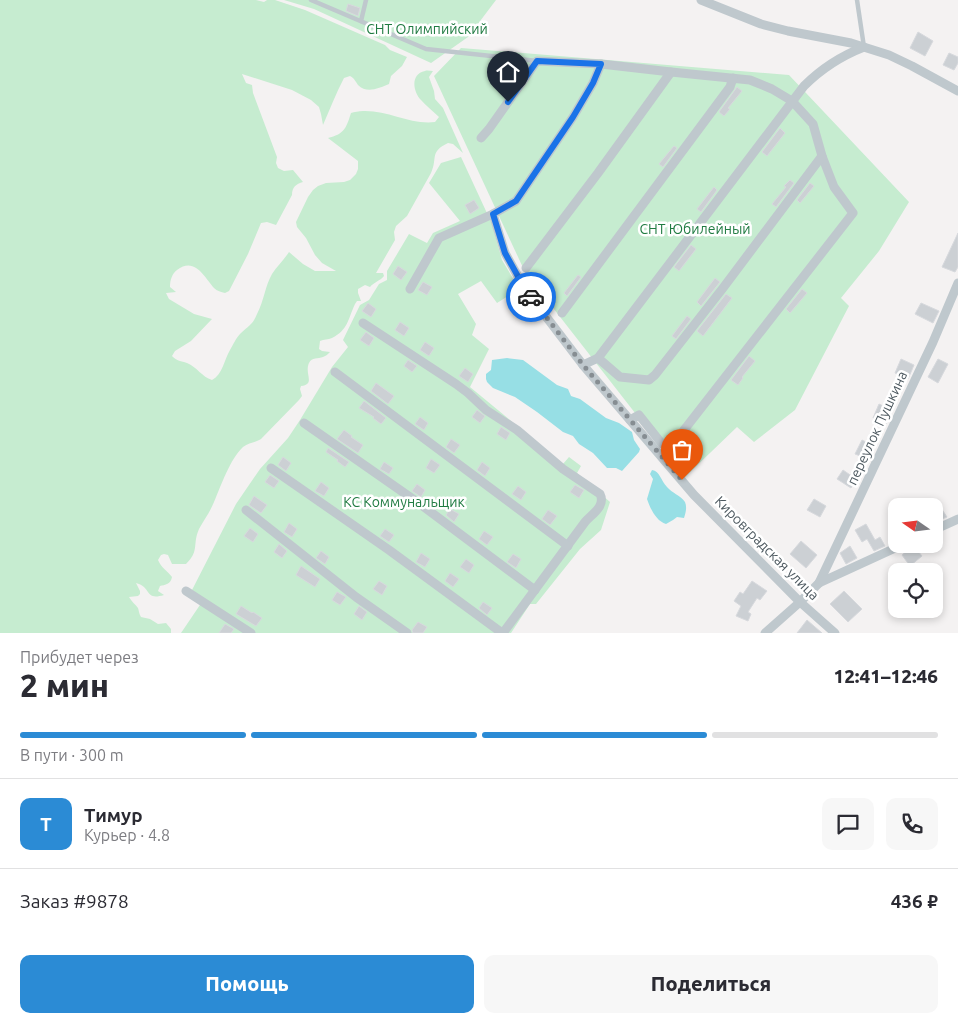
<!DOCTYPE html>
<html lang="ru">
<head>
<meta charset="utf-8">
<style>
	:root { --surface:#fff; --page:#f7f7f7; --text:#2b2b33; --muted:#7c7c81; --line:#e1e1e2; --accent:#2b8bd5 }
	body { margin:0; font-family:Ubuntu,sans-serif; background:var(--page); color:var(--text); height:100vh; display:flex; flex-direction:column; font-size:19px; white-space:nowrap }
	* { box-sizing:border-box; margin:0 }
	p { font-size:16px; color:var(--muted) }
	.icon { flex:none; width:28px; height:28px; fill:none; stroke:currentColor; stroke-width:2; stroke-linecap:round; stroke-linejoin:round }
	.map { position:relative; height:633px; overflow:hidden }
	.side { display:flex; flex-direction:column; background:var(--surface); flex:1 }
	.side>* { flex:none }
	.needle { width:32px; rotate:284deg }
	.controls { position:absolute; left:888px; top:498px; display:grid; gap:10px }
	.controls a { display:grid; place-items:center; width:55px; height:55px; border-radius:10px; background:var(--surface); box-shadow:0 2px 8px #0003; font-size:25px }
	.pin { position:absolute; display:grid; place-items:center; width:42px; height:42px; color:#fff; margin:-51px -21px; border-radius:50% 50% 50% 0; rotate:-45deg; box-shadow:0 0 5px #0007 }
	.pin .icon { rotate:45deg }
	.courier { position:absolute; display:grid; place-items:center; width:50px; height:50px; margin:-25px; border:4px solid #1a73e8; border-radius:50%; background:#fff; color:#222; box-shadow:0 1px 6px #0007 }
	.headline em { font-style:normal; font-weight:800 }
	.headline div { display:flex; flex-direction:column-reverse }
	.headline { display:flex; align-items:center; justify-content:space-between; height:85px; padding:0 20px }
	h1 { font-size:32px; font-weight:800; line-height:38px }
	.bar { display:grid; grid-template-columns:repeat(4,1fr); gap:8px 5px; align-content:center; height:60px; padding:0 20px }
	.bar i { height:6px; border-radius:4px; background:var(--line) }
	.bar .current { background:var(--accent) }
	.bar p { grid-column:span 4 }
	.line { display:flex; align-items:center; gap:12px; padding:0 20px; border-top:1px solid var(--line) }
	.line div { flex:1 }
	.round { display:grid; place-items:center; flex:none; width:52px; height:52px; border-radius:10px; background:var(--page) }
	.action { display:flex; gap:10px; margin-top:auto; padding:10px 20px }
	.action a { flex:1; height:58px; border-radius:10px; background:var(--accent); color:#fff; font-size:20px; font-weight:800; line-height:58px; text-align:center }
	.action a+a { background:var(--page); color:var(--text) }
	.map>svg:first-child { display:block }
	.green { fill:#c6ecd0 }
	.water { fill:#97dfe5 }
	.building { fill:#ccd0d4; stroke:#d7d9dd }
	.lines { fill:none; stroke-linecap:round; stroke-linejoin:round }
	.lane { stroke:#bfc8cd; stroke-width:4.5 }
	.street { stroke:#bfc8cd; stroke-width:9 }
	.done { stroke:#868d92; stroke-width:5; stroke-dasharray:0 9 }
	.route { stroke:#1a73e8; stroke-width:6 }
	.labels { text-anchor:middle; stroke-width:5; stroke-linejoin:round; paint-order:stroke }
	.park-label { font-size:14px; fill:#207b42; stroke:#fff }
	.street-label { font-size:14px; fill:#4b575e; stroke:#fff }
</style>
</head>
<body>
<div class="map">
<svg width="958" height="633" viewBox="0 0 958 633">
	<rect width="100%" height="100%" fill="#f4f2f2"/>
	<g class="green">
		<path d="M0,0h256l8,2 3,-2h8l30,10 80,35 5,5 17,7 -5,9 -11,10 -2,8c-10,4 -22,10 -31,1 -3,-4 -3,-6 -8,-9l-6,2c-8,15 -14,31 -21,47l-2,-11 -2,-7 -8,-7 -19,-10 -50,-16 4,9 6,2 1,8 24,64 -1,6 2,5 6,3 9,-1 10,12c-7,2 -11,5 -11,13l-16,30 -9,-3 -6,1 -13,31 -19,37 -4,2c-4,-1 -8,-2 -11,-5 -9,-10 -19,-32 -37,-18 -5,4 -7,10 -7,17l6,5 -10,1 3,6 25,15 18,5 -21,22 -16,10 -3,5c5,5 9,5 15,7 10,4 15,14 25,17 11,-6 12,-20 18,-30 3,-5 6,-12 10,-16 9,-9 12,-8 17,-20 7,-13 8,-28 15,-40 5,-8 12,-14 17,-22l14,12 12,7h21l-14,-8 -7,-8 -9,-17 -9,-11 -1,-5 12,-25 5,-7 5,-4 8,-3 18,-1 6,-2 6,-6 2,-5v-8l-30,-23c16,-4 18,-9 23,-25 3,-1 8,-2 12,-2 25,-1 47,14 72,11l4,-5c-6,-6 -13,-11 -18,-17 -8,-8 -11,-26 4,-29 2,-1 5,0 8,0l-4,6 5,14 1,8 8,9 20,45 -10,-9 -5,-1c-19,9 -10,15 -17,30l-24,43 -11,10 -2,6 1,8 -19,33h7l1,3c-4,5 -10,6 -14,11l-5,-2 -7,4v4l3,8h-4l-2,3c-7,15 -7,26 -23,34 -4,2 -8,1 -12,3l-1,8 3,2 8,1c-2,2 -4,4 -7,5 -5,2 -11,0 -14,6 -5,11 7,21 -8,23l-1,3 2,7 -3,4 -38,39c-6,4 -12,3 -18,8 -13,12 -22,39 -29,55 -4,10 -10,18 -15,27 -7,16 1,21 -13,35h-14l-4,-9 -4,-1 -3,1 -3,5c4,9 9,10 14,17 -1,7 -7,8 -12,9l-2,5 6,4c-20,6 -12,-8 -28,-12l4,8v3l-2,2 -9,1c3,5 6,7 9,11 1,3 1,6 3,9l9,2 8,5 8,-1 5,6v4h-171z"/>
		<polygon points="284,0 496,0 468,37 431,63 314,9"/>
		<polygon points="461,48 789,75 909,202 879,251 841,298 849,306 795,410 754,442 737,427 685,477 525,272 434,76"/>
		<polygon points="461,157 492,224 502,260 517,285 510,290 511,294 497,303 481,281 458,294 476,324 472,335 489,349 470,387 563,464 569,457 581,466 577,473 610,502 601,530 580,549 536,604 530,604 511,633 181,633 204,599 192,590 236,504 260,469 288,438 300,420 332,367 348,347 343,340 360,305 369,300 379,284 387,280 387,271 409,234 427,243 433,233 460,221 429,183 441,163"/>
	</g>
	<g class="water">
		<polygon points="507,358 523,360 557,385 568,389 571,396 580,399 606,418 619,423 632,432 634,440 640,449 639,452 622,471 616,468 607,468 593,453 579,444 573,436 563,432 537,412 515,397 493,388 487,382 486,379 486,374 491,370 492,360"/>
		<path d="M652,470c8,1 9,11 15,17 5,6 13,8 18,15 2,5 1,10 -1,16l-7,-1 -4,3 -7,4c-10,-3 -16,-16 -19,-25l6,-20 -3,-5z"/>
	</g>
	<g class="building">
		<polygon points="348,4 360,8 358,16 346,11"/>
		<polygon points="429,24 438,27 436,36 426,33"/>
		<polygon points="918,32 933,41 925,56 910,48"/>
		<polygon points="949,53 958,57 958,63 954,70 943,65"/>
		<polygon points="737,87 742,91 728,108 730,109 724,116 719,112"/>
		<polygon points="780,128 785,133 767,156 762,152"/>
		<polygon points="674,146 677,148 663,167 659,164"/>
		<polygon points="790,180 794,183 776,207 772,204 786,187 784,186"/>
		<polygon points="810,183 814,186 800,203 797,200"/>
		<polygon points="714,187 717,190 701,212 697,209"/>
		<polygon points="474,200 479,208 470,214 465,205"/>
		<polygon points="958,233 958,267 955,272 942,267"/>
		<polygon points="691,245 696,249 679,271 674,267"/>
		<polygon points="398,266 407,272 401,280 393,274"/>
		<polygon points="578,275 581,277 567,296 564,293"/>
		<polygon points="715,278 720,282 701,306 697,302"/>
		<polygon points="423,282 432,287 427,295 418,290"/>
		<polygon points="802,289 807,293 790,313 786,309"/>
		<polygon points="726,294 732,298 703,336 697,331"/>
		<polygon points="368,303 376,309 371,317 362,311"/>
		<polygon points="921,303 939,311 933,323 915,314"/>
		<polygon points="687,316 691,319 676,339 672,336"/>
		<polygon points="400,322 409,328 404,336 395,330"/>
		<polygon points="366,332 374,338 369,346 360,340"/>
		<polygon points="425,342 434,348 429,356 420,350"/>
		<polygon points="749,356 755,361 742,377 743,378 738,385 731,380"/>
		<polygon points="901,359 914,365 908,379 895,373"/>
		<polygon points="938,359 948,364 938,383 928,377"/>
		<polygon points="408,360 417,366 412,372 404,366"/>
		<polygon points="465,368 473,374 468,382 459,376"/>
		<polygon points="376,383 394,396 388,404 371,391"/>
		<polygon points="364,401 386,418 381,424 373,418 374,417 359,408"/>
		<polygon points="879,404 892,410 886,424 873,418"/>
		<polygon points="477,410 485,416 480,423 472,417"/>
		<polygon points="420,417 428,423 424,430 415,424"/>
		<polygon points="501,427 510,433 506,440 497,434"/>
		<polygon points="344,430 352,436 351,437 363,445 358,453 337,439"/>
		<polygon points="451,439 460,445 454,453 446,447"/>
		<polygon points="862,440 874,446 868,459 855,454"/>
		<polygon points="328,448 349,462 345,467 337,461 338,460 326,452"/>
		<polygon points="283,457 291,463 286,471 278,465"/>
		<polygon points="431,459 440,465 434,473 426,468"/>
		<polygon points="384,462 393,468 389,474 380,469"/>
		<polygon points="482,462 490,468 485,476 477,470"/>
		<polygon points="843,470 856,479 851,488 837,479"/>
		<polygon points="270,475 279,481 274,488 265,482"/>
		<polygon points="321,482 329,488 324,496 315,491"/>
		<polygon points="417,484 425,490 421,497 412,491"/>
		<polygon points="575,485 584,490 579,498 570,492"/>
		<polygon points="518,486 526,492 521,500 512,494"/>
		<polygon points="254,496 267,505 261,513 249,505"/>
		<polygon points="814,499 826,506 820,517 807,510"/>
		<polygon points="941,508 947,517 935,522 934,519 934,512"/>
		<polygon points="450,509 459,514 454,522 446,515"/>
		<polygon points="548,510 557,516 550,525 542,519"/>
		<polygon points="289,523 297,529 292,537 284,532"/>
		<polygon points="866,524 875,540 880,537 885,546 874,551 867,539 862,542 855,530"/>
		<polygon points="250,528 258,534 253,542 244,536"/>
		<polygon points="385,529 394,535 389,542 380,536"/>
		<polygon points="484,531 493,537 487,545 479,539"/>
		<polygon points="801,541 817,555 806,568 790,554"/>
		<polygon points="279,544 287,551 282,558 274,552"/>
		<polygon points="913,545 922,556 910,566 902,555"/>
		<polygon points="850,546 857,558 846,564 840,553"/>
		<polygon points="321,551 329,557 325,564 316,558"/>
		<polygon points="421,553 430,559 425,567 416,562"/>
		<polygon points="513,554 521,559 516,568 507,562"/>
		<polygon points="466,559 474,565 469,573 460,567"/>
		<polygon points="301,566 320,579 315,587 296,575"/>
		<polygon points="450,573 459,579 453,587 445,581"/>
		<polygon points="379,581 387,586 382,595 373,589"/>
		<polygon points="752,581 767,591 760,600 757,598 748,612 751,614 748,621 736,616 741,606 734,601 740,592 743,594"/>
		<polygon points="844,591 862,609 848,622 830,604"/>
		<polygon points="337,592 346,597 340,605 332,600"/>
		<polygon points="483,602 492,608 487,615 479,608"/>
		<polygon points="241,606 252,613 253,612 262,618 256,626 236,614"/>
		<polygon points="359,606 367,612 362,620 354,614"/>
		<polygon points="807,620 822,633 797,633"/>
		<polygon points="418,622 427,627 423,633 413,633 412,630"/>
		<polygon points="225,624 234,629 231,633 219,633"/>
	</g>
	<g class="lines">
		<g class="lane">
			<polyline points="311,0 426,49 537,61"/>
			<polyline points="857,0 864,47"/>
			<polyline points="361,21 366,0"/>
		</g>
		<g class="street">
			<polyline points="701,0 761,24 788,31 851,43 889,55 912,66 958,91"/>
			<polyline points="481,138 489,129 537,61 601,64 671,72 750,80 772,89 792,101 813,124 822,156 834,187 853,213 670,448 662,444 639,415 630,420"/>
			<polyline points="493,214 505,253 525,289 583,365 694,495 800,602 835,633"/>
			<polyline points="526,268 598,173 671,72"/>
			<polyline points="410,289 439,238 493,214 516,201 573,117 593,83 601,64"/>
			<polyline points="562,313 730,87 733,78"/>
			<path d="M363,323l93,61 12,9 18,17 31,20 46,39 37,25c6,12 -8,20 -15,28l-82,111"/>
			<path d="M598,358l206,-272c17,-17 37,-30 60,-39"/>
			<polyline points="583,365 598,358 620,377 649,380 655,375 723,288 822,156"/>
			<polyline points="335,372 568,546"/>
			<polyline points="304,423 420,504 535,590"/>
			<polyline points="271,468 389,550 502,633"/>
			<polyline points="246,510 356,597 407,633"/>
			<polyline points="934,530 958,519"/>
			<polyline points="819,583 933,342 958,283"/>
			<polyline points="186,591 251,633"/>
			<polyline points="765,633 800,602 819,583 904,544"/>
		</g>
	</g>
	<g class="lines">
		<polyline class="done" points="531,297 583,365 682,480"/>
		<polyline class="route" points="508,102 537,61 601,64 593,83 573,117 516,201 493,214 505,253 525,289 531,297"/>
	</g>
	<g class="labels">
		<g class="park-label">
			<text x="427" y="34">СНТ Олимпийский</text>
			<text x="695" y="234">СНТ Юбилейный</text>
			<text x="404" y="507">КС Коммунальщик</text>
		</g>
		<g class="street-label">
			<text transform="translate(877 428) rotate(-65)" y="5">переулок Пушкина</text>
			<text transform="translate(767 548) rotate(45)" y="5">Кировградская улица</text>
		</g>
	</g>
</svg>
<div class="controls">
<a><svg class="needle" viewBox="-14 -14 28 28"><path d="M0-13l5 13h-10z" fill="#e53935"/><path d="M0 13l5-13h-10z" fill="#7c7c81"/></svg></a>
<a><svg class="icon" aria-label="locate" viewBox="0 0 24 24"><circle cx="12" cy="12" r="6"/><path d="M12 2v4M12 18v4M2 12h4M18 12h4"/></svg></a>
</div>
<div class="pin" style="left:682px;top:480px;background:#ea580c"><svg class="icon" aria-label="bag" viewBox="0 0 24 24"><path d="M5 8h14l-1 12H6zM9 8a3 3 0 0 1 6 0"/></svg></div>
<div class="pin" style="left:508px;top:102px;background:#1f2937"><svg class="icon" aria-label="home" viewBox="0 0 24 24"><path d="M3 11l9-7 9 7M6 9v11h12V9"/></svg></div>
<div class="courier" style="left:531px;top:297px"><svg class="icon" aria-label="car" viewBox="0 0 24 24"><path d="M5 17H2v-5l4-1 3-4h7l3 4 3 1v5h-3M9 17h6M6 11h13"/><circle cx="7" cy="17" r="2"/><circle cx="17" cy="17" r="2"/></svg></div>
</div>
<section class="side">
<div class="headline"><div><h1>2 мин</h1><p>Прибудет через</p></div><em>12:41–12:46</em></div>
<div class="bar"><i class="current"></i><i class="current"></i><i class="current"></i><i></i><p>В пути · 300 m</p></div>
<div class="line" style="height:90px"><b class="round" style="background:var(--accent);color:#fff">Т</b><div><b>Тимур</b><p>Курьер · 4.8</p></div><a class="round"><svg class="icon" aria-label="chat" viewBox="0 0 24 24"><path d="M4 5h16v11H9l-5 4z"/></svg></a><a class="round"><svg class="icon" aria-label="phone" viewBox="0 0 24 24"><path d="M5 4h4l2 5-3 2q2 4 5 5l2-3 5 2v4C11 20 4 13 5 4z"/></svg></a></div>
<div class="line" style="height:65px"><div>Заказ #9878</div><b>436 ₽</b></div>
<div class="action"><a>Помощь</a><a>Поделиться</a></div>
</section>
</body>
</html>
